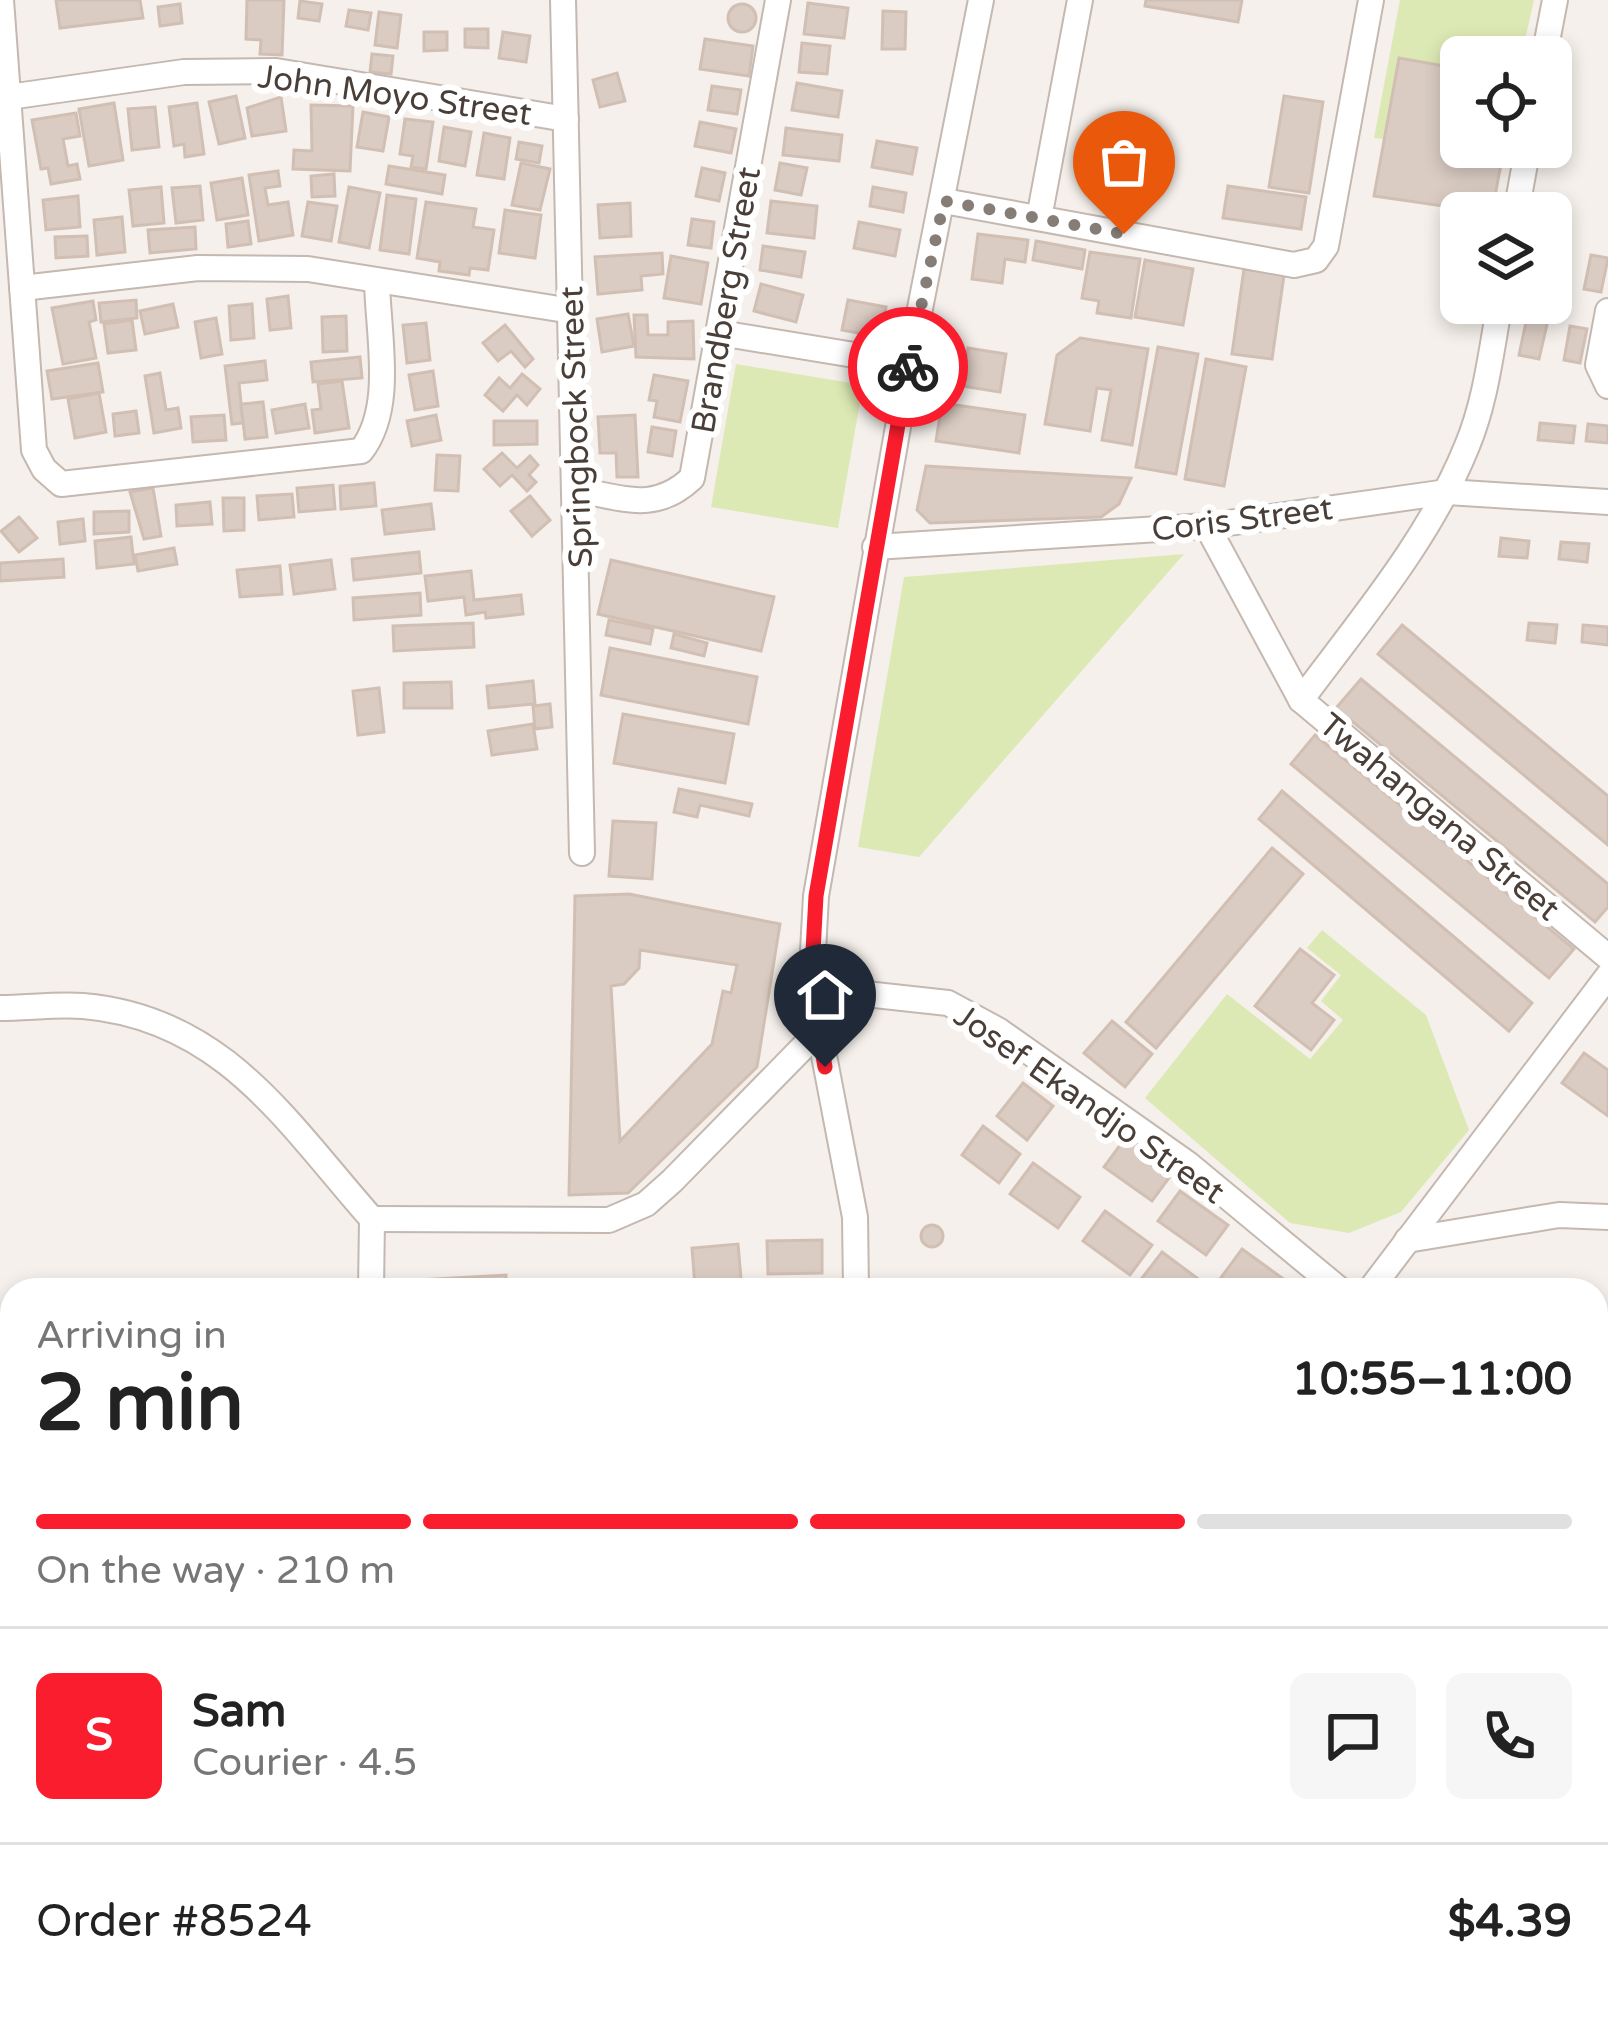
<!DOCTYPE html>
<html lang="en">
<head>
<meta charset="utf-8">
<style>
	:root { --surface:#fff; --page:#f6f6f6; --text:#222; --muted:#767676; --line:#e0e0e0; --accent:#fa1d2e }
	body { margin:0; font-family:"Varela Round",sans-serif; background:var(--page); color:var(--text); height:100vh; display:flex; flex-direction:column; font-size:45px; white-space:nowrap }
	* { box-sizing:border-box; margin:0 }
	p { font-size:39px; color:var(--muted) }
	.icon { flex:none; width:66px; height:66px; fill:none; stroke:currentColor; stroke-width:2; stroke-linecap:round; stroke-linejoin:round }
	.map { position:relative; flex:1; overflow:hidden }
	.details { position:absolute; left:0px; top:1278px; width:1608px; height:747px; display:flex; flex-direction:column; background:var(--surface); border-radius:36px 36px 0 0; box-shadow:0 6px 18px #0003 }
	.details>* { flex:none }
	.buttons { position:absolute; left:1440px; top:36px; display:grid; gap:24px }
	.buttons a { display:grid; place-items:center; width:132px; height:132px; border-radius:18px; background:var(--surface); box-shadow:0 6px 18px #0003; font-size:60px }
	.pin { position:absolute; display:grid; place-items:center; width:102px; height:102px; color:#fff; margin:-123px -51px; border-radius:50% 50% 50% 0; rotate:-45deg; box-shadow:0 0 12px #0007 }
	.pin .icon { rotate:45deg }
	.courier { position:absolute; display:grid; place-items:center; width:120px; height:120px; margin:-60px; border:9px solid #fa1d2e; border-radius:50%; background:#fff; color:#222; box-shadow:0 3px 15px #0007 }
	.summary em { font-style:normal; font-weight:700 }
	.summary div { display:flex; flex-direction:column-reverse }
	.summary { display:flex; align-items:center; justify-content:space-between; height:204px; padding:0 36px }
	h1 { font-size:78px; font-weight:700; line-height:90px }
	.bar { display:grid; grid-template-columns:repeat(4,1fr); gap:18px 12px; align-content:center; height:144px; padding:0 36px }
	.bar i { height:15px; border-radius:9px; background:var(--line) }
	.bar .current { background:var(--accent) }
	.bar p { grid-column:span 4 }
	.line { display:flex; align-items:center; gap:30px; padding:0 36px; border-top:3px solid var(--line) }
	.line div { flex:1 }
	.round { display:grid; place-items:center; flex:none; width:126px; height:126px; border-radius:18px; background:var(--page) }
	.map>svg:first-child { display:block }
	.green { fill:#dde9b4 }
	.building { fill:#daccc3; stroke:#d2bfb3; stroke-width:3; fill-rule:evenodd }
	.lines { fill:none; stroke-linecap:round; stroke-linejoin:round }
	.minor-casing { stroke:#c4b8b0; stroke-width:28 }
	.minor { stroke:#fff; stroke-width:24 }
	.done { stroke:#867d77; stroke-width:12; stroke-dasharray:0 21.6 }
	.route { stroke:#fa1d2e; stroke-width:15 }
	.labels { text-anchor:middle; stroke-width:12; stroke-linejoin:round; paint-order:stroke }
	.street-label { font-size:33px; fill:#4a3f38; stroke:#fff }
</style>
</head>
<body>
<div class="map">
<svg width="1608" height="2023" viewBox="0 0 1608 2023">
	<rect width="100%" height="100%" fill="#f5f0eb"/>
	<g class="green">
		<polygon points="1400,0 1534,0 1521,57 1461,57 1461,69 1400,58 1385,139 1374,138"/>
		<polygon points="736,364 863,385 838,528 711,507"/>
		<polygon points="1184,554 919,857 858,847 904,577"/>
		<polygon points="1322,930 1426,1015 1469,1130 1401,1212 1349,1233 1290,1223 1145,1098 1227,994 1310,1059 1343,1020 1321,1001 1341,975 1307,948"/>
	</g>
	<g class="building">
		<polygon points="56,0 140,0 143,18 60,28"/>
		<polygon points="247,0 284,0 282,55 260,54 261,40 246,39"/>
		<polygon points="1146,0 1242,0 1238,22 1145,6"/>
		<polygon points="300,1 322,4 319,21 298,18"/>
		<polygon points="808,3 848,8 844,38 804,34"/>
		<polygon points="180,4 182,23 160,26 158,7"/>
		<circle cx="742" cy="18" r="14"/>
		<polygon points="349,10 371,13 368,30 346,26"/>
		<polygon points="883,11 906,12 905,49 882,49"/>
		<polygon points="379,12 401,15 397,48 375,45"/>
		<polygon points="465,29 488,29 488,48 465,47"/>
		<polygon points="424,32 447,32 447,50 424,51"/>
		<polygon points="503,32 530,36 526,62 499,58"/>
		<polygon points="705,39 753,46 749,76 700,69"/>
		<polygon points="802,43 830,46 827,74 799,72"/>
		<polygon points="372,54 393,56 391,74 370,72"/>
		<polygon points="1399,58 1461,69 1461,147 1504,147 1492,213 1374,196"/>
		<polygon points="617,73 625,101 600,107 593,80"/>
		<polygon points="797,83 842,91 838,117 792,110"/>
		<polygon points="712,86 741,90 737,114 708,110"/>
		<polygon points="236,96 245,138 219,144 209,102"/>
		<polygon points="1284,96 1323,102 1309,193 1269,187"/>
		<polygon points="281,97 286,131 252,136 247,108"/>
		<polygon points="114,103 123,160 89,166 79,109"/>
		<polygon points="197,103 204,154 185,157 184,144 174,146 169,107"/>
		<polygon points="311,105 353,106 350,171 293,169 294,150 312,151"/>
		<polygon points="155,107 159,147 132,150 128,109"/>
		<polygon points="363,112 389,117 383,151 357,147"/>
		<polygon points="76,113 80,136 63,139 68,166 77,164 80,179 51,184 48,168 41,169 32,120"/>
		<polygon points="405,119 433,122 426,169 411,167 413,156 400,154"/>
		<polygon points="700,122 736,129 731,153 695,146"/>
		<polygon points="1123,124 1160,131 1152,179 1115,172"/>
		<polygon points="444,127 471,132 465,166 439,161"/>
		<polygon points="786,128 842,135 839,161 783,155"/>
		<polygon points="484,133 510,138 504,179 477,175"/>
		<polygon points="877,141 917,148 912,174 872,167"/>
		<polygon points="519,142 542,146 539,163 516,159"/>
		<polygon points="521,163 550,169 540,210 512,205"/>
		<polygon points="780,163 807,168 801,195 775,190"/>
		<polygon points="389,166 445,175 442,194 386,184"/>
		<polygon points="702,168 725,173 719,201 696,196"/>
		<polygon points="278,171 280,186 265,188 268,205 288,202 293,235 259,241 249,175"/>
		<polygon points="334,174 335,196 312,197 311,176"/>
		<polygon points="242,178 248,215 217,220 211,183"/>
		<polygon points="200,186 203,220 176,223 172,188"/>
		<polygon points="1228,186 1306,197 1301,229 1223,218"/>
		<polygon points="161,187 164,223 133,226 129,190"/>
		<polygon points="349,187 380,193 369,248 339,242"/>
		<polygon points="873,187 906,193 903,212 870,206"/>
		<polygon points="387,195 416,199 409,254 380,250"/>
		<polygon points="78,196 80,227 46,230 43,200"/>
		<polygon points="771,201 817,206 814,238 767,233"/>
		<polygon points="308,202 337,206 331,241 302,236"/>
		<polygon points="426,202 476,209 473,227 494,230 488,270 470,268 469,275 439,271 440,262 417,258"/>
		<polygon points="630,203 631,236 600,238 598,205"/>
		<polygon points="505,210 541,215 535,258 499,253"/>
		<polygon points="122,217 125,252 97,255 94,220"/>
		<polygon points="692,219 714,222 711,248 688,245"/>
		<polygon points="248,221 251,244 228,247 226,224"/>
		<polygon points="859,222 900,230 895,256 854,248"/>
		<polygon points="195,227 196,249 150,253 148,230"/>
		<polygon points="978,234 1028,240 1025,262 1005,259 1002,283 972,279"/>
		<polygon points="87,236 88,256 56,258 55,237"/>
		<polygon points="1036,241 1085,250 1082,269 1033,260"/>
		<polygon points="763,246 805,252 801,277 760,270"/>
		<polygon points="1551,248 1564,251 1539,359 1519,355 1530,303 1551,303"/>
		<polygon points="1090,252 1140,259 1131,318 1097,313 1099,301 1082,298"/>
		<polygon points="662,253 663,274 641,276 642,290 598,294 595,257"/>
		<polygon points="1591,255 1608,258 1601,292 1584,289"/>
		<polygon points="671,256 708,263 701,304 664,298"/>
		<polygon points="1145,260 1193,269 1183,325 1135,317"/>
		<polygon points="1244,269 1284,275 1272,359 1232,354"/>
		<polygon points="761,284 803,295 796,322 754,311"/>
		<polygon points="288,296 291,328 270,330 267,299"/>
		<polygon points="136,300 137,318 101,322 99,303"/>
		<polygon points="848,300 886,307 880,337 842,330"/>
		<polygon points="93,301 96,320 89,322 96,358 63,364 52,308"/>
		<polygon points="173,304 178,327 145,334 140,311"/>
		<polygon points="252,304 254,338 231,340 229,306"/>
		<polygon points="628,314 634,346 602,352 597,319"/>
		<polygon points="634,315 647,315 648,335 668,335 668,322 693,321 694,359 636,357"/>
		<polygon points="346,316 347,351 323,352 322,317"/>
		<polygon points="216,318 222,354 201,358 195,322"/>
		<polygon points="132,320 136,350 108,353 104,324"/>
		<polygon points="426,323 430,360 407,363 403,325"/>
		<polygon points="505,325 533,359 525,367 511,351 498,361 483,343"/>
		<polygon points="1570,326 1587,329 1580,363 1564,360"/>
		<polygon points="1080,338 1148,349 1132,445 1102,440 1111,390 1097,388 1090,431 1045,424 1057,355"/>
		<polygon points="1158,347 1198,354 1176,474 1136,467"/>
		<polygon points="968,348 1006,354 1000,392 962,386"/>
		<polygon points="360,357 362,378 313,382 311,362"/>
		<polygon points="1206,359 1246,367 1224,486 1185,479"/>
		<polygon points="265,361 267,380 239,383 243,423 232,424 225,366"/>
		<polygon points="98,363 103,392 52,399 47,371"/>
		<polygon points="433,371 438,406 415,410 409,375"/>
		<polygon points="160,373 166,410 178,408 181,428 154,433 145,376"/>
		<polygon points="522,374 540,389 527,405 517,395 503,411 485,395 499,378 510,388"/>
		<polygon points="654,375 688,381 680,422 654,417 657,401 649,400"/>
		<polygon points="342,381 349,428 315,433 312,410 321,409 318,384"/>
		<polygon points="99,393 106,432 75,438 68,399"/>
		<polygon points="263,402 267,437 245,439 241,404"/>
		<polygon points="942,403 1025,415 1019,453 936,441"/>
		<polygon points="305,404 309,428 276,433 272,410"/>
		<polygon points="136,411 139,433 115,436 113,414"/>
		<polygon points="224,415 226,440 193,442 191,417"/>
		<polygon points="436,415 441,440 412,446 407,421"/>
		<polygon points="635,415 638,477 617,477 616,453 600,453 598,417"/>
		<polygon points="494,421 537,421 537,444 494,445"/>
		<polygon points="1540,423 1575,426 1573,443 1538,440"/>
		<polygon points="1588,424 1608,426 1608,443 1586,441"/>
		<polygon points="652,427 676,431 672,456 648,452"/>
		<polygon points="502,453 517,468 530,456 538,465 529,475 536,482 527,491 512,475 500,486 484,469"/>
		<polygon points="437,455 460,456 458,491 435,490"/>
		<polygon points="926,466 1131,478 1119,504 1101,517 930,523 917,510"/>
		<polygon points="374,483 376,506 341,509 340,486"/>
		<polygon points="333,485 335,509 299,512 297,488"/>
		<polygon points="153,488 161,536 144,539 130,492"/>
		<polygon points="292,494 294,517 259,520 257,496"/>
		<polygon points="530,496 550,520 532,536 511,511"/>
		<polygon points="223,498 244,498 244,530 224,531"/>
		<polygon points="210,502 212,524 177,526 176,505"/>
		<polygon points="431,504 434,529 385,534 382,510"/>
		<polygon points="129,511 129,532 94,534 94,512"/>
		<polygon points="19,517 37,538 19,552 1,531"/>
		<polygon points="83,519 85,541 60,544 58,522"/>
		<polygon points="131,537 134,564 97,568 95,541"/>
		<polygon points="1501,538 1529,541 1527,558 1499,556"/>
		<polygon points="1561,542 1589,544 1587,562 1559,559"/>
		<polygon points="174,548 177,564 138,571 135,555"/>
		<polygon points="419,552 421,573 354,580 352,559"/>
		<polygon points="63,559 64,577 0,581 0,563"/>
		<polygon points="331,560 335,589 294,594 290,565"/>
		<polygon points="611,560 774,597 761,651 598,614"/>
		<polygon points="280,566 282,594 240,597 237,570"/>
		<polygon points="471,571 474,600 521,595 523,614 486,618 485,612 466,615 464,597 428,601 425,576"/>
		<polygon points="420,593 421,615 354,620 353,598"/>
		<polygon points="609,620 653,629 650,644 606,635"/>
		<polygon points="473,623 474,647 394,651 393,626"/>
		<polygon points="1529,623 1557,625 1555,643 1527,640"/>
		<polygon points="1402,625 1608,796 1608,845 1378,654"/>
		<polygon points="1583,625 1608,627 1608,645 1582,642"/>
		<polygon points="674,634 707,643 704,656 671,648"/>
		<polygon points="610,648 757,677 748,724 601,695"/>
		<polygon points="1361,679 1608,884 1608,907 1595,922 1336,708"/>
		<polygon points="533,681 535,704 489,708 487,686"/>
		<polygon points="451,682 452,708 404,708 404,683"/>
		<polygon points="379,688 384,732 358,735 353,691"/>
		<polygon points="550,704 552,727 535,729 533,706"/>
		<polygon points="623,714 734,734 725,783 614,763"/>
		<polygon points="533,724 537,749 492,755 488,731"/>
		<polygon points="1315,735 1574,949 1549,978 1291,764"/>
		<polygon points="679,789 752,804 749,816 700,805 697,817 674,812"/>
		<polygon points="1282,791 1532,1003 1509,1031 1259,819"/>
		<polygon points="613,821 656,823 652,879 609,876"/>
		<polygon points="1272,848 1303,874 1156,1048 1126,1022"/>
		<path d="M629,894l151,30 -23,143 -129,126 -59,2 6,-299zM640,950l97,15 -6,28 -8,-2 -11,53 -92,97 -9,-155 13,-2 15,-16z"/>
		<polygon points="1300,949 1334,975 1312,1003 1334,1020 1311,1050 1255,1006"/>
		<polygon points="1112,1021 1152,1054 1125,1087 1084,1053"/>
		<polygon points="1584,1053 1608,1070 1608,1116 1562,1083"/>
		<polygon points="1023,1083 1053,1106 1027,1140 997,1116"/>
		<polygon points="983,1126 1020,1154 999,1183 962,1155"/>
		<polygon points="1126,1137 1174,1171 1152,1201 1104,1167"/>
		<polygon points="1033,1163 1080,1197 1058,1228 1010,1194"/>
		<polygon points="1180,1191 1228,1225 1206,1255 1158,1221"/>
		<polygon points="1105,1211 1152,1245 1130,1275 1083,1241"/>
		<circle cx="932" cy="1236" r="11"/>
		<polygon points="822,1240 822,1273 768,1274 767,1241"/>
		<polygon points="738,1244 742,1290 666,1290 695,1287 692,1248"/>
		<polygon points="1242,1249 1289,1283 1284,1290 1235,1290 1220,1279"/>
		<polygon points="1162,1252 1209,1287 1207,1290 1150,1290 1139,1282"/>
		<polygon points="506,1275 506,1290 419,1290 419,1280"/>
		<polygon points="1596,1545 1608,1554 1608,1584 1600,1594"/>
		<polygon points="1608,1654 1608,1697 1596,1687 1596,1668"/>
	</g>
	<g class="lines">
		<g class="minor-casing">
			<g id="minor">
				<path d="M1,0l33,450 10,19 17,15 300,-33c34,-43 17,-116 16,-169"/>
				<polyline points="563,0 582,853"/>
				<polyline points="1544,57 1555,0"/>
				<polyline points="9,97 184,72 276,71 566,119"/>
				<polyline points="944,201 1294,265 1316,260 1326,246 1371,0"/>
				<polyline points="1516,213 1528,147"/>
				<polyline points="1039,218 1080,0"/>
				<polyline points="22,288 198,268 308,269 572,311"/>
				<path d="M1500,303c-9,48 -14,98 -33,143 -38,94 -106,173 -166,254l307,257"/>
				<polyline points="1608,311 1598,365 1608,386"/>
				<polyline points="720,333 909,364"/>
				<path d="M577,490c47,8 78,23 115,-12l86,-478"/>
				<polyline points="1207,526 1301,700"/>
				<polyline points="875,547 1207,526 1447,492 1608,502"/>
				<polyline points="811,988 948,1003 998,1030 1188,1164 1340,1290"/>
				<path d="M0,1008c27,0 56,-4 83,-2 141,12 204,117 289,213"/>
				<polyline points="372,1219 609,1220 646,1204 672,1181 817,1033"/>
				<polyline points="1407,1240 1559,1215 1608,1217"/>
				<polyline points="371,1290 372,1219"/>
				<polyline points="856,1290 855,1217 811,988 816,896 909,364 981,0"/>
				<polyline points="1370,1290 1608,976"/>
				<polyline points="1596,1515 1608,1525"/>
				<polyline points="0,1581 12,1585"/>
				<polyline points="1596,1647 1608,1634"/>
				<polyline points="1596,1716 1608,1726"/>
				<polyline points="1596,2002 1608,2011"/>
				<polyline points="1198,2013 1210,2023"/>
				<polyline points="1470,2013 1486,2022 1527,2013"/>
			</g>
		</g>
		<use href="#minor" class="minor"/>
	</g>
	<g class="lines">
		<polyline class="done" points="908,367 944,201 1124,234"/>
		<polyline class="route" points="825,1067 811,988 816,896 908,367"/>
	</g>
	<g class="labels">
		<g class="street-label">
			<text transform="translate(395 94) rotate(8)" y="12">John Moyo Street</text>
			<text transform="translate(725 300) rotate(-80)" y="12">Brandberg Street</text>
			<text transform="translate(575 427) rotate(-92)" y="12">Springbock Street</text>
			<text transform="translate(1242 518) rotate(-7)" y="12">Coris Street</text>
			<text transform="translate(1440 816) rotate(40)" y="12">Twahangana Street</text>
			<text transform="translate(1090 1103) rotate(35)" y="12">Josef Ekandjo Street</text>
		</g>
	</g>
</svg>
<div class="buttons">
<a><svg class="icon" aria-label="locate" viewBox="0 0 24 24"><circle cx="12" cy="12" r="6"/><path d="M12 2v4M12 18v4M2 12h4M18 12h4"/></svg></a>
<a><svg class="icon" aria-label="layers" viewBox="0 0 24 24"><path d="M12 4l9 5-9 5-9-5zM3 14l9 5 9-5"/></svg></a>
</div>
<div class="pin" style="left:1124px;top:234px;background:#ea580c"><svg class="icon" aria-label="bag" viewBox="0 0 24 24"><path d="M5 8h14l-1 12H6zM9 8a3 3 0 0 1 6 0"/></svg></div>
<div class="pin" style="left:825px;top:1067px;background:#1f2937"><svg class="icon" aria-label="home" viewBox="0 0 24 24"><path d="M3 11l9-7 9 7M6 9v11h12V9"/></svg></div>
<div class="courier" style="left:908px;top:367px"><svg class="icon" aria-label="bike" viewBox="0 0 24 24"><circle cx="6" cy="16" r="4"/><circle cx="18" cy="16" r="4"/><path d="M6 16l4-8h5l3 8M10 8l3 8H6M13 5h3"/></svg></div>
<section class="details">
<div class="summary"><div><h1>2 min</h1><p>Arriving in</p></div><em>10:55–11:00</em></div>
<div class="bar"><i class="current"></i><i class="current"></i><i class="current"></i><i></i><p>On the way · 210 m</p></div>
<div class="line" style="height:216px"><b class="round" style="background:var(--accent);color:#fff">S</b><div><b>Sam</b><p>Courier · 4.5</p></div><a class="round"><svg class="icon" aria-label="chat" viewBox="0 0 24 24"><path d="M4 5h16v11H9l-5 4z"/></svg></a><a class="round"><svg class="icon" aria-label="phone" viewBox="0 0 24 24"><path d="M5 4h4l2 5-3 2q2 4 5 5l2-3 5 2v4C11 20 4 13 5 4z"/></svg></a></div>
<div class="line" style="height:156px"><div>Order #8524</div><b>$4.39</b></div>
</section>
</div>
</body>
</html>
